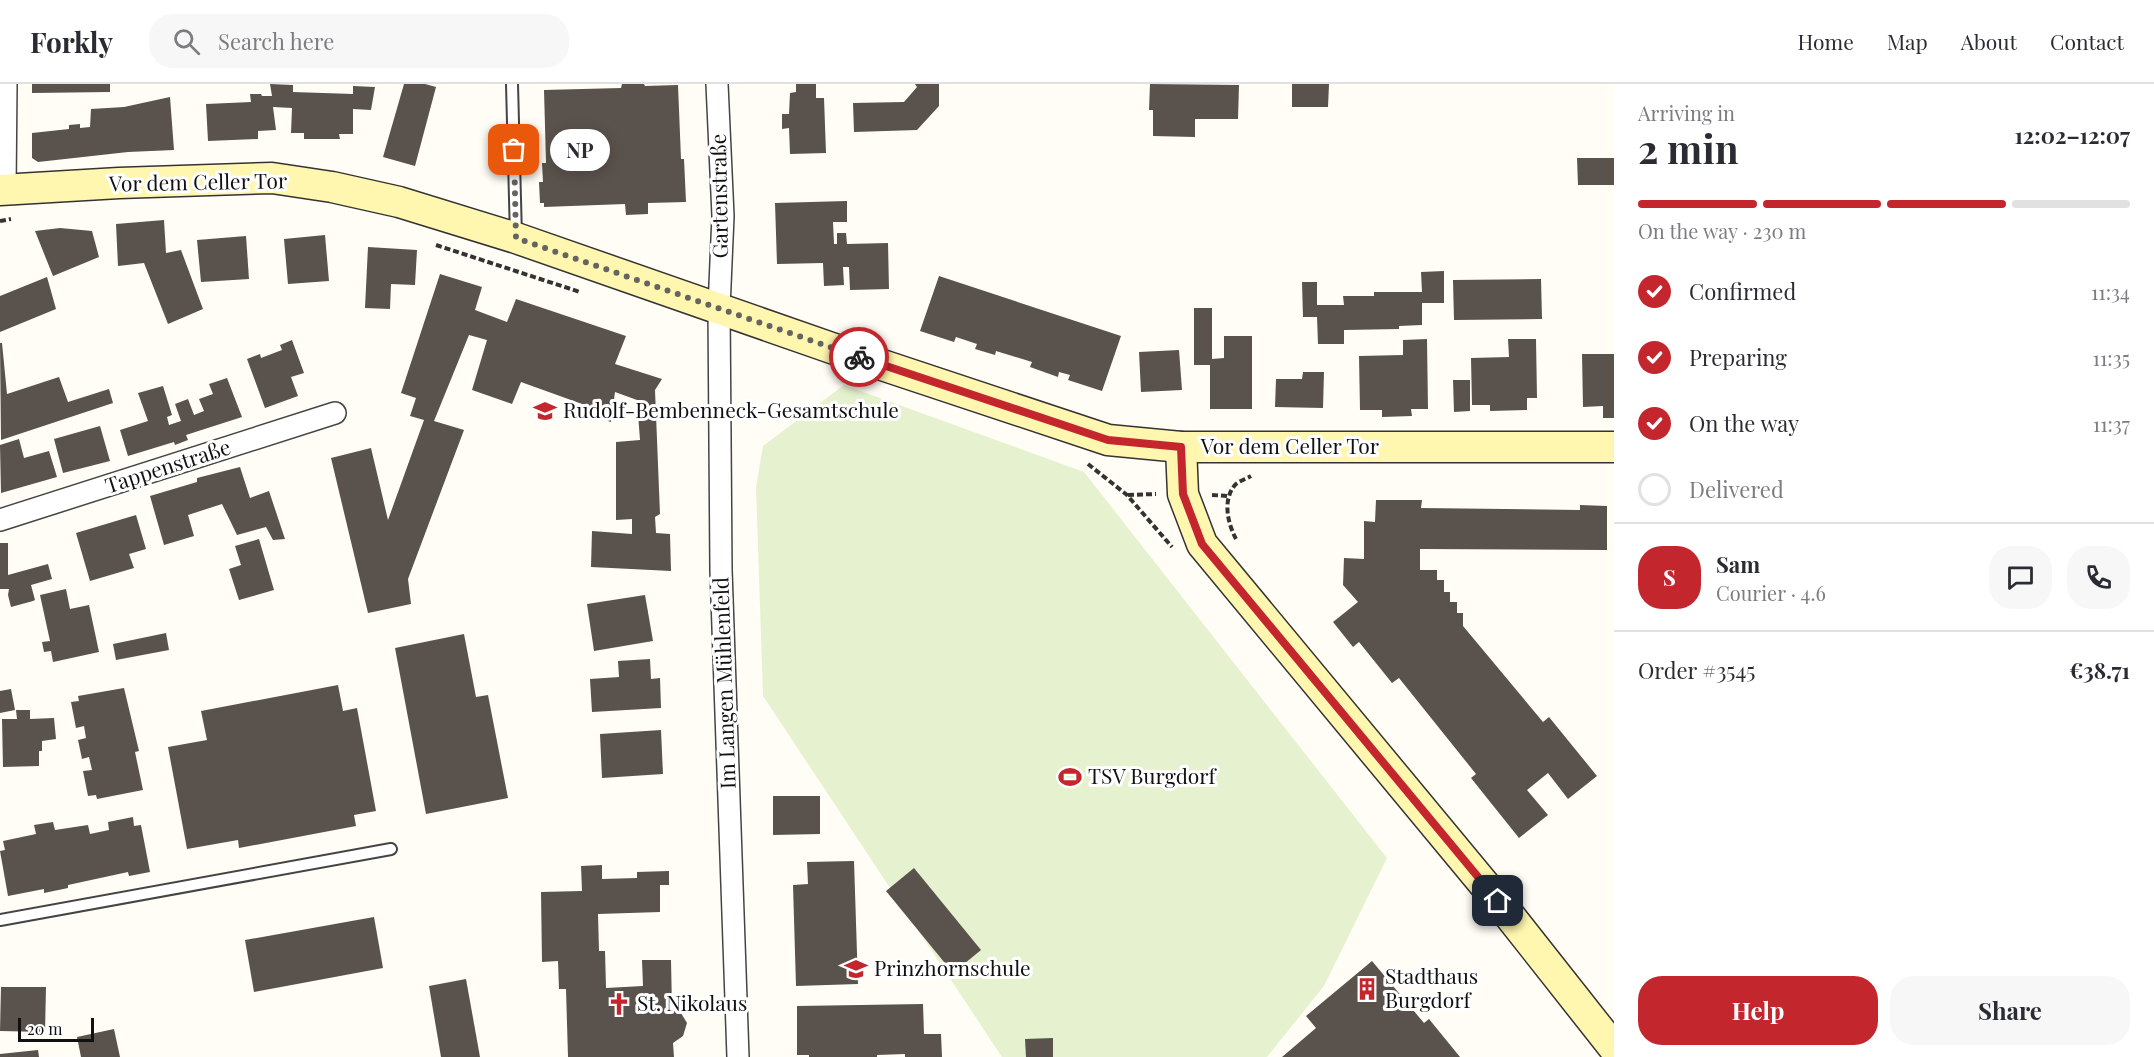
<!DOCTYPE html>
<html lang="en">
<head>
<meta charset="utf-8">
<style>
	:root { --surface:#fff; --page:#f7f7f7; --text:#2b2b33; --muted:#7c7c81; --line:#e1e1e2; --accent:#c4262e }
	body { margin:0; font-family:"Playfair Display",serif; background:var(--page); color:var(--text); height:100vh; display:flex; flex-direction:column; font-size:22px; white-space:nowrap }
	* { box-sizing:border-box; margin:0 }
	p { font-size:20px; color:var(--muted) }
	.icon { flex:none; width:33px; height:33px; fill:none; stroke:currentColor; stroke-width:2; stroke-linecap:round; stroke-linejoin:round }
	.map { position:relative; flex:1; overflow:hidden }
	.sheet { display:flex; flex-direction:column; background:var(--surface); width:540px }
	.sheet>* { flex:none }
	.scale { position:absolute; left:18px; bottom:15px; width:76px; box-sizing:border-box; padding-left:6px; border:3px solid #111; border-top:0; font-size:16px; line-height:21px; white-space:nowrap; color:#111; -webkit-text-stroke:4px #fff; paint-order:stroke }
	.pin { position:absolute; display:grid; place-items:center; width:51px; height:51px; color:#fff; margin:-26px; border-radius:12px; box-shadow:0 3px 9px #0006 }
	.courier { position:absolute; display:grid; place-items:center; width:60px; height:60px; margin:-30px; border:4px solid #c4262e; border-radius:50%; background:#fff; color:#222; box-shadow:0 2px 8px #0007 }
	.bubble { position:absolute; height:42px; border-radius:21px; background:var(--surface); box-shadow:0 3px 15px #0003; font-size:20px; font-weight:700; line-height:42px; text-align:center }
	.headline em { font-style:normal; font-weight:700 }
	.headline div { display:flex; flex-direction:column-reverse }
	.headline { display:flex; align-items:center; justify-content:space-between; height:102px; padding:0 24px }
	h1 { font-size:39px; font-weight:700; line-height:45px }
	.bar { display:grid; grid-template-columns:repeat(4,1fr); gap:9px 6px; align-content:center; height:72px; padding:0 24px }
	.bar i { height:8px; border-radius:4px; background:var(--line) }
	.bar .current { background:var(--accent) }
	.bar p { grid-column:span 4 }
	.line { display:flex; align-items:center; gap:15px; padding:0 24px; border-top:2px solid var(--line) }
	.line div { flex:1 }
	.round { display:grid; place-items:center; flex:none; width:63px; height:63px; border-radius:24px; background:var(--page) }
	ol { padding:0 24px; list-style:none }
	li { display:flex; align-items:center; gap:18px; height:66px }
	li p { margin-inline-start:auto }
	li .icon { padding:6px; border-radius:50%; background:var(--accent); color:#fff; stroke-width:4 }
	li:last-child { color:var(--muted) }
	li i { width:33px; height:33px; border:3px solid var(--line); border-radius:50% }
	.action { display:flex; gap:12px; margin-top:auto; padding:12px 24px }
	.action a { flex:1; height:69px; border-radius:24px; background:var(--accent); color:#fff; font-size:24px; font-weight:700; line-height:69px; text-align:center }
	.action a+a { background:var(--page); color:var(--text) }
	header { display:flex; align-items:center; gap:36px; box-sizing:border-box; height:84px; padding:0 30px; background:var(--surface); border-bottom:2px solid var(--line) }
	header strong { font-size:28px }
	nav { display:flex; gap:33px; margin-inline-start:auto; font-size:21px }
	.search { width:420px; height:54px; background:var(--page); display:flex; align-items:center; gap:15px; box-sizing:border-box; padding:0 21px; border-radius:24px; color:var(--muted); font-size:22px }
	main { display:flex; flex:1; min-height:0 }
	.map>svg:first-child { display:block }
	.pitch { fill:#e6f2cf }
	.building { fill:#5a524d }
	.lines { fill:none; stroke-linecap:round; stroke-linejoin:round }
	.lane-casing { stroke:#444; stroke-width:14 }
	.street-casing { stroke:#444; stroke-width:24 }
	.secondary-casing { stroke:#333; stroke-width:33 }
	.path { stroke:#333; stroke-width:4; stroke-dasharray:6 3; stroke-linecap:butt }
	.lane { stroke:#fff; stroke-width:10 }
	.street { stroke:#fff; stroke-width:21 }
	.secondary { stroke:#fff6b0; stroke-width:30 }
	.done { stroke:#646461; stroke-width:6; stroke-dasharray:0 10.8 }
	.route { stroke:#c4262e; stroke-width:8 }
	.labels { text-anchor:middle; stroke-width:6; stroke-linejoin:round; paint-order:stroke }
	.street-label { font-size:21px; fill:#111; stroke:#fff }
	.poi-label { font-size:21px; fill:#111; stroke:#fff; text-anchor:start }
</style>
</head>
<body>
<header>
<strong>Forkly</strong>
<div class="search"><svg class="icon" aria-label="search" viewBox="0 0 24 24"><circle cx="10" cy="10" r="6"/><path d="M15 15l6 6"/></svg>Search here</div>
<nav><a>Home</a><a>Map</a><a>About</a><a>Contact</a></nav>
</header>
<main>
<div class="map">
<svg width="1614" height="973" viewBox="0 0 1614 973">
	<rect width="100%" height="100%" fill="#fffdf5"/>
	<polygon class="pitch" points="844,301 1084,388 1387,774 1324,902 1267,973 1002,973 763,612 756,403 763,362"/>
	<g class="building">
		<polygon points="32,0 110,0 110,8 32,9"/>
		<polygon points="270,0 293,1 293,8 353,10 353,2 375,3 371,26 353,25 353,50 339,50 340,55 304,55 304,49 291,49 292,24 273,23 276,46 258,47 258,55 208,57 206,20 251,18 250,10 261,10 262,12 272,12"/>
		<polygon points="404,0 425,0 436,3 415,82 383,73"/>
		<polygon points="622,0 644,0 645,2 678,1 681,75 684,75 686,118 648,119 648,130 626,131 625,120 544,123 544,119 540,119 539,98 543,98 542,79 546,79 544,6 621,4"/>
		<polygon points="796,0 816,0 816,14 824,14 826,69 790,70 789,44 782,45 782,30 789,30 790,9 796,8"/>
		<polygon points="915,0 939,0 939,22 917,46 854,48 853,19 904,18 917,3"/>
		<polygon points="1150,0 1239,1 1238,35 1195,35 1195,53 1153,52 1153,26 1149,26"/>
		<polygon points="1292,0 1329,0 1328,23 1292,23"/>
		<polygon points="170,13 174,66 128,68 38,78 32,74 32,49 69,45 69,41 80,40 80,44 90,43 91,25 124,23"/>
		<polygon points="1577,74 1614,74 1614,101 1578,101"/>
		<polygon points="847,117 847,138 833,138 834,160 837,160 837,149 846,149 847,160 888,159 889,205 850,206 849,183 843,183 844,201 824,202 823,179 777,180 775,119"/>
		<polygon points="164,136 166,169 181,166 203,225 168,240 144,179 118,182 116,140"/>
		<polygon points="60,144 92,147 99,173 53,192 35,147"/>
		<polygon points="325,151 329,197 288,200 284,155"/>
		<polygon points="246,152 249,195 201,198 197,156"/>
		<polygon points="368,163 417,166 415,201 391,200 390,225 365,224"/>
		<polygon points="1444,187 1444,219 1422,219 1422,241 1399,242 1399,245 1344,246 1344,260 1318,260 1317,233 1303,233 1302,198 1317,198 1317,221 1344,221 1343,212 1374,212 1374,208 1422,208 1421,188"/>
		<polygon points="440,190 482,203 475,226 507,238 516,215 626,252 615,280 662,295 655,306 660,430 655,433 656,449 670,450 671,487 591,483 592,447 632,450 632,435 616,436 616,358 640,356 637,316 615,308 611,338 580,328 582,320 521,298 512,320 472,306 487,256 469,251 434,337 464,346 408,495 411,520 368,529 331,374 371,364 388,436 424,336 410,332 416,314 401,309"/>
		<polygon points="939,192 1121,252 1102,307 1068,296 1070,291 1059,288 1058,293 1030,283 1032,278 996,267 995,271 975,265 977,260 956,253 954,258 920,247"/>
		<polygon points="47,193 56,225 0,248 0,212"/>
		<polygon points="1541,195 1542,235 1454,236 1453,196"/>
		<polygon points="1194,224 1212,224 1212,275 1224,274 1224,252 1252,252 1252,325 1210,325 1210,281 1194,281"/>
		<polygon points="1427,255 1428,325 1411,325 1412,332 1382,333 1382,326 1360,326 1359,272 1403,271 1403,256"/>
		<polygon points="1508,255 1536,255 1537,314 1527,314 1527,326 1490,327 1490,321 1472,321 1471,274 1509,273"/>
		<polygon points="292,256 304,289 291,293 298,312 265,324 247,275 260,270 261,274 282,266 280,261"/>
		<polygon points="0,259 2,259 7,310 59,293 68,318 109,305 113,319 1,356"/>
		<polygon points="1179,266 1182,306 1141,308 1139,268"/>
		<polygon points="1582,270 1614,270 1614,334 1603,334 1603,322 1583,323"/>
		<polygon points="1303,288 1324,288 1323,324 1275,323 1276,295 1302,295"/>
		<polygon points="227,294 242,333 186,351 188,356 175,361 174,358 128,372 120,346 148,337 138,309 163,302 172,331 167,333 169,341 181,337 175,320 188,315 194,331 204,327 199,315 213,310 209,300"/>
		<polygon points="1453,296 1470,296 1470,327 1454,328"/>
		<polygon points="100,342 110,377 63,389 54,355"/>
		<polygon points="19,355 24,374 49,367 57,393 1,409 0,361"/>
		<polygon points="240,383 250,414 269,407 285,455 273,456 266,443 237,451 222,420 188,431 194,452 164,461 150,412 197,398 197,394"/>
		<polygon points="1376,416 1422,416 1421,424 1580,426 1580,421 1607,422 1607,466 1420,465 1420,486 1437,486 1437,496 1444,496 1444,508 1450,508 1450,518 1457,518 1457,529 1463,529 1463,542 1543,638 1549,633 1597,692 1568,715 1548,689 1527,706 1548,731 1519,754 1471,694 1476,690 1399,594 1392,599 1359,558 1353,563 1333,538 1358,518 1343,501 1344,474 1364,475 1364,437 1375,438"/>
		<polygon points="136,431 146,465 129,470 134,484 90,497 76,449"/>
		<polygon points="259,455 274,506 239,516 229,485 241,481 235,462"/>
		<polygon points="0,459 8,459 8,491 48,480 52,495 31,501 35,516 33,517 11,523 8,511 9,505 0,505"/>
		<polygon points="66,505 70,525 89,521 99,568 53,578 51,567 44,568 42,558 50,557 40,511"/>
		<polygon points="645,511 653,557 594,567 587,520"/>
		<polygon points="166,549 169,566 116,576 113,560"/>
		<polygon points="464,550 476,613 488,611 508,714 426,730 395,564"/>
		<polygon points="650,575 651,595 660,594 661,624 592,628 590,595 619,593 618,577"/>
		<polygon points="338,601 343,627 357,624 376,727 354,731 356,742 239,764 238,756 187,765 168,663 207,656 201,627"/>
		<polygon points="124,604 139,667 135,668 143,706 97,715 96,711 88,712 83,687 92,686 89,673 82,675 78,656 86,654 84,642 76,644 71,618 79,617 78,612"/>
		<polygon points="11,605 15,626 0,629 0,607"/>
		<polygon points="16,626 30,626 30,635 54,634 56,655 42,657 42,667 39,667 39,682 3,683 2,635 17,635"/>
		<polygon points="661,646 663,690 602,694 600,650"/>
		<polygon points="773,712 820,712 820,750 773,751"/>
		<polygon points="133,733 134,742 141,741 150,788 129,792 128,788 68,801 68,804 44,809 44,805 8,812 0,767 5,766 3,757 36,750 34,741 53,738 55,746 88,741 90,750 109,746 108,738"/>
		<polygon points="854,777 858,900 796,902 793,801 808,800 807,778"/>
		<polygon points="602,781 602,795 637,794 637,788 669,787 669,801 660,801 660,828 598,830 599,867 605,867 606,904 643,902 642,876 671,876 672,925 681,929 687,939 683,952 673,959 674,973 568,973 566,905 559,905 558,877 542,878 541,808 582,807 581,782"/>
		<polygon points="914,784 981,866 953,889 886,807"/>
		<polygon points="374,833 383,884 254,908 245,856"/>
		<polygon points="1372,877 1424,939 1429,935 1460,973 1282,973 1316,944 1306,932"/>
		<polygon points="466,895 480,973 441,973 429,902"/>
		<polygon points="1,903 46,903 45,948 0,947"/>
		<polygon points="923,920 924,950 941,950 942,973 905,973 905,970 877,971 877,973 809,973 809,971 797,971 797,922"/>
		<polygon points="114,945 120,973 81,973 77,953"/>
		<polygon points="1053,954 1053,973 1026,973 1025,955"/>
		<polygon points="38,966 39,973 0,973 0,970"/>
	</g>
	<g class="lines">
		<g class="lane-casing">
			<g id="lane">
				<polyline points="512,0 516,153"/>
				<polyline points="0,836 391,765"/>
			</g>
		</g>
		<g class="street-casing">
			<g id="street">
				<polyline points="717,0 723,132 719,224 721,486 738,973"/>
				<polyline points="5,105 6,0"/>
				<polyline points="0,436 335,329"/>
			</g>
		</g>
		<g class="secondary-casing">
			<g id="secondary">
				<polyline points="0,106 119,99 272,94 332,103 399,118 516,154 843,268 1108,356 1181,363 1614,363"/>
				<polyline points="1181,363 1183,410 1202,460 1498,817 1614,964"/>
			</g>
		</g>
		<g class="path">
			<polyline points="0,137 11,135"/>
			<polyline points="436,161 580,208"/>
			<polyline points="1088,380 1127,411 1172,463"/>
			<polyline points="1128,411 1156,410"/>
			<polyline points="1212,411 1228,412"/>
			<path d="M1236,455c-8,-15 -14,-39 -1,-54 4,-4 11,-6 16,-9"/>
		</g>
		<use href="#lane" class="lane"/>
		<use href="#street" class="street"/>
		<use href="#secondary" class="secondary"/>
	</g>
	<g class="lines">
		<polyline class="done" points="514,66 516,154 859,273"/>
		<polyline class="route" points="859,273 1108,356 1181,363 1183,410 1202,460 1498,817"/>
	</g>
	<defs>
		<g id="school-bare" transform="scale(1.8)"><path d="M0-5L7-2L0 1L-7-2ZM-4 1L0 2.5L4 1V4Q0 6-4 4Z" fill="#c4262e" stroke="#fff" stroke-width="2.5" paint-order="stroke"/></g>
		<g id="stadium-bare" transform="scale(1.8)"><path d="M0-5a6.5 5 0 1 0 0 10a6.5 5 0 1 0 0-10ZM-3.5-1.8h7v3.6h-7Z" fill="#c4262e" stroke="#fff" stroke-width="2.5" paint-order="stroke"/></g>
		<g id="building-bare" transform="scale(1.8)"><path d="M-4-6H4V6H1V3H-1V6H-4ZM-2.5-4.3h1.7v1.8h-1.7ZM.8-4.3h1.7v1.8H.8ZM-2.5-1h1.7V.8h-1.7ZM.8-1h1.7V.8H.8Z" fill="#c4262e" stroke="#fff" stroke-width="2.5" paint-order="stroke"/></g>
		<g id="church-bare" transform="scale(1.8)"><path d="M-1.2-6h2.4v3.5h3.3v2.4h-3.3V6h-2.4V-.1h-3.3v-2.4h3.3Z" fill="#c4262e" stroke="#fff" stroke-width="2.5" paint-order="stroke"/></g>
	</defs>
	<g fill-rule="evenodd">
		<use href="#school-bare" x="545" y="327"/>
		<use href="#stadium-bare" x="1070" y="693"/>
		<use href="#school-bare" x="856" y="885"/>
		<use href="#building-bare" x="1367" y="905"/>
		<use href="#church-bare" x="619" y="920"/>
	</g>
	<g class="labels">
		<g class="street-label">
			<text transform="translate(198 99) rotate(-1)" y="7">Vor dem Celler Tor</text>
			<text transform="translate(720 112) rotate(-91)" y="7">Gartenstraße</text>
			<text x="1290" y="370">Vor dem Celler Tor</text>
			<text transform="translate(168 383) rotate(-18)" y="7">Tappenstraße</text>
			<text transform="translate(725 599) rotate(-92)" y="7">Im Langen Mühlenfeld</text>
		</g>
		<g class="poi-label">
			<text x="563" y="334">Rudolf-Bembenneck-Gesamtschule</text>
			<text x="1088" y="700">TSV Burgdorf</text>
			<text x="874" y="892">Prinzhornschule</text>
			<text x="1385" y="900">Stadthaus<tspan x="1385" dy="24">Burgdorf</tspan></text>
			<text x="637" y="927">St. Nikolaus</text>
		</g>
	</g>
</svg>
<div class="scale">20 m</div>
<div class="pin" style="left:514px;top:66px;background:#ea580c"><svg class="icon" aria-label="bag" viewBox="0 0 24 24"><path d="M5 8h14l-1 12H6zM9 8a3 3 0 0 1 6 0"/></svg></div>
<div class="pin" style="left:1498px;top:817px;background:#1f2937"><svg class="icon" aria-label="home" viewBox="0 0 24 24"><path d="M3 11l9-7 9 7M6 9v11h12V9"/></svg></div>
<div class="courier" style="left:859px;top:273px"><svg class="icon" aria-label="bike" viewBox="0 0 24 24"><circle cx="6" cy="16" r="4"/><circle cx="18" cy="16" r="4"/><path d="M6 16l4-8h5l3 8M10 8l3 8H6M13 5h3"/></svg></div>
<div class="bubble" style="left:550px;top:45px;width:60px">NP</div>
</div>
<section class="sheet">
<div class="headline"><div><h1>2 min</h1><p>Arriving in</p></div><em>12:02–12:07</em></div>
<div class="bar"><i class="current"></i><i class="current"></i><i class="current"></i><i></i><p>On the way · 230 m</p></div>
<ol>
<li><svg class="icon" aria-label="check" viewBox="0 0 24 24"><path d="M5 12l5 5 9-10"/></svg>Confirmed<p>11:34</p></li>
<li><svg class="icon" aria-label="check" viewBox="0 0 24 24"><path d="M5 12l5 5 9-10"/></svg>Preparing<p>11:35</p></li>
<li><svg class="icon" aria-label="check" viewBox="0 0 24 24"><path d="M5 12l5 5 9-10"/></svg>On the way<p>11:37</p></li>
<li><i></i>Delivered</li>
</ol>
<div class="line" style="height:108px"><b class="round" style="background:var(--accent);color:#fff">S</b><div><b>Sam</b><p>Courier · 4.6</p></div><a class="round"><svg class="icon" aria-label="chat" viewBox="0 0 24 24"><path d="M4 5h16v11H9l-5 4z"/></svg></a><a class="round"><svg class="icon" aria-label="phone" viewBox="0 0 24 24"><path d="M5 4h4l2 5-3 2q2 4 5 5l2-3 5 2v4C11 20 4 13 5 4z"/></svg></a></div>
<div class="line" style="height:78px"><div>Order #3545</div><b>€38.71</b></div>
<div class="action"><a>Help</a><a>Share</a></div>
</section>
</main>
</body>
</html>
